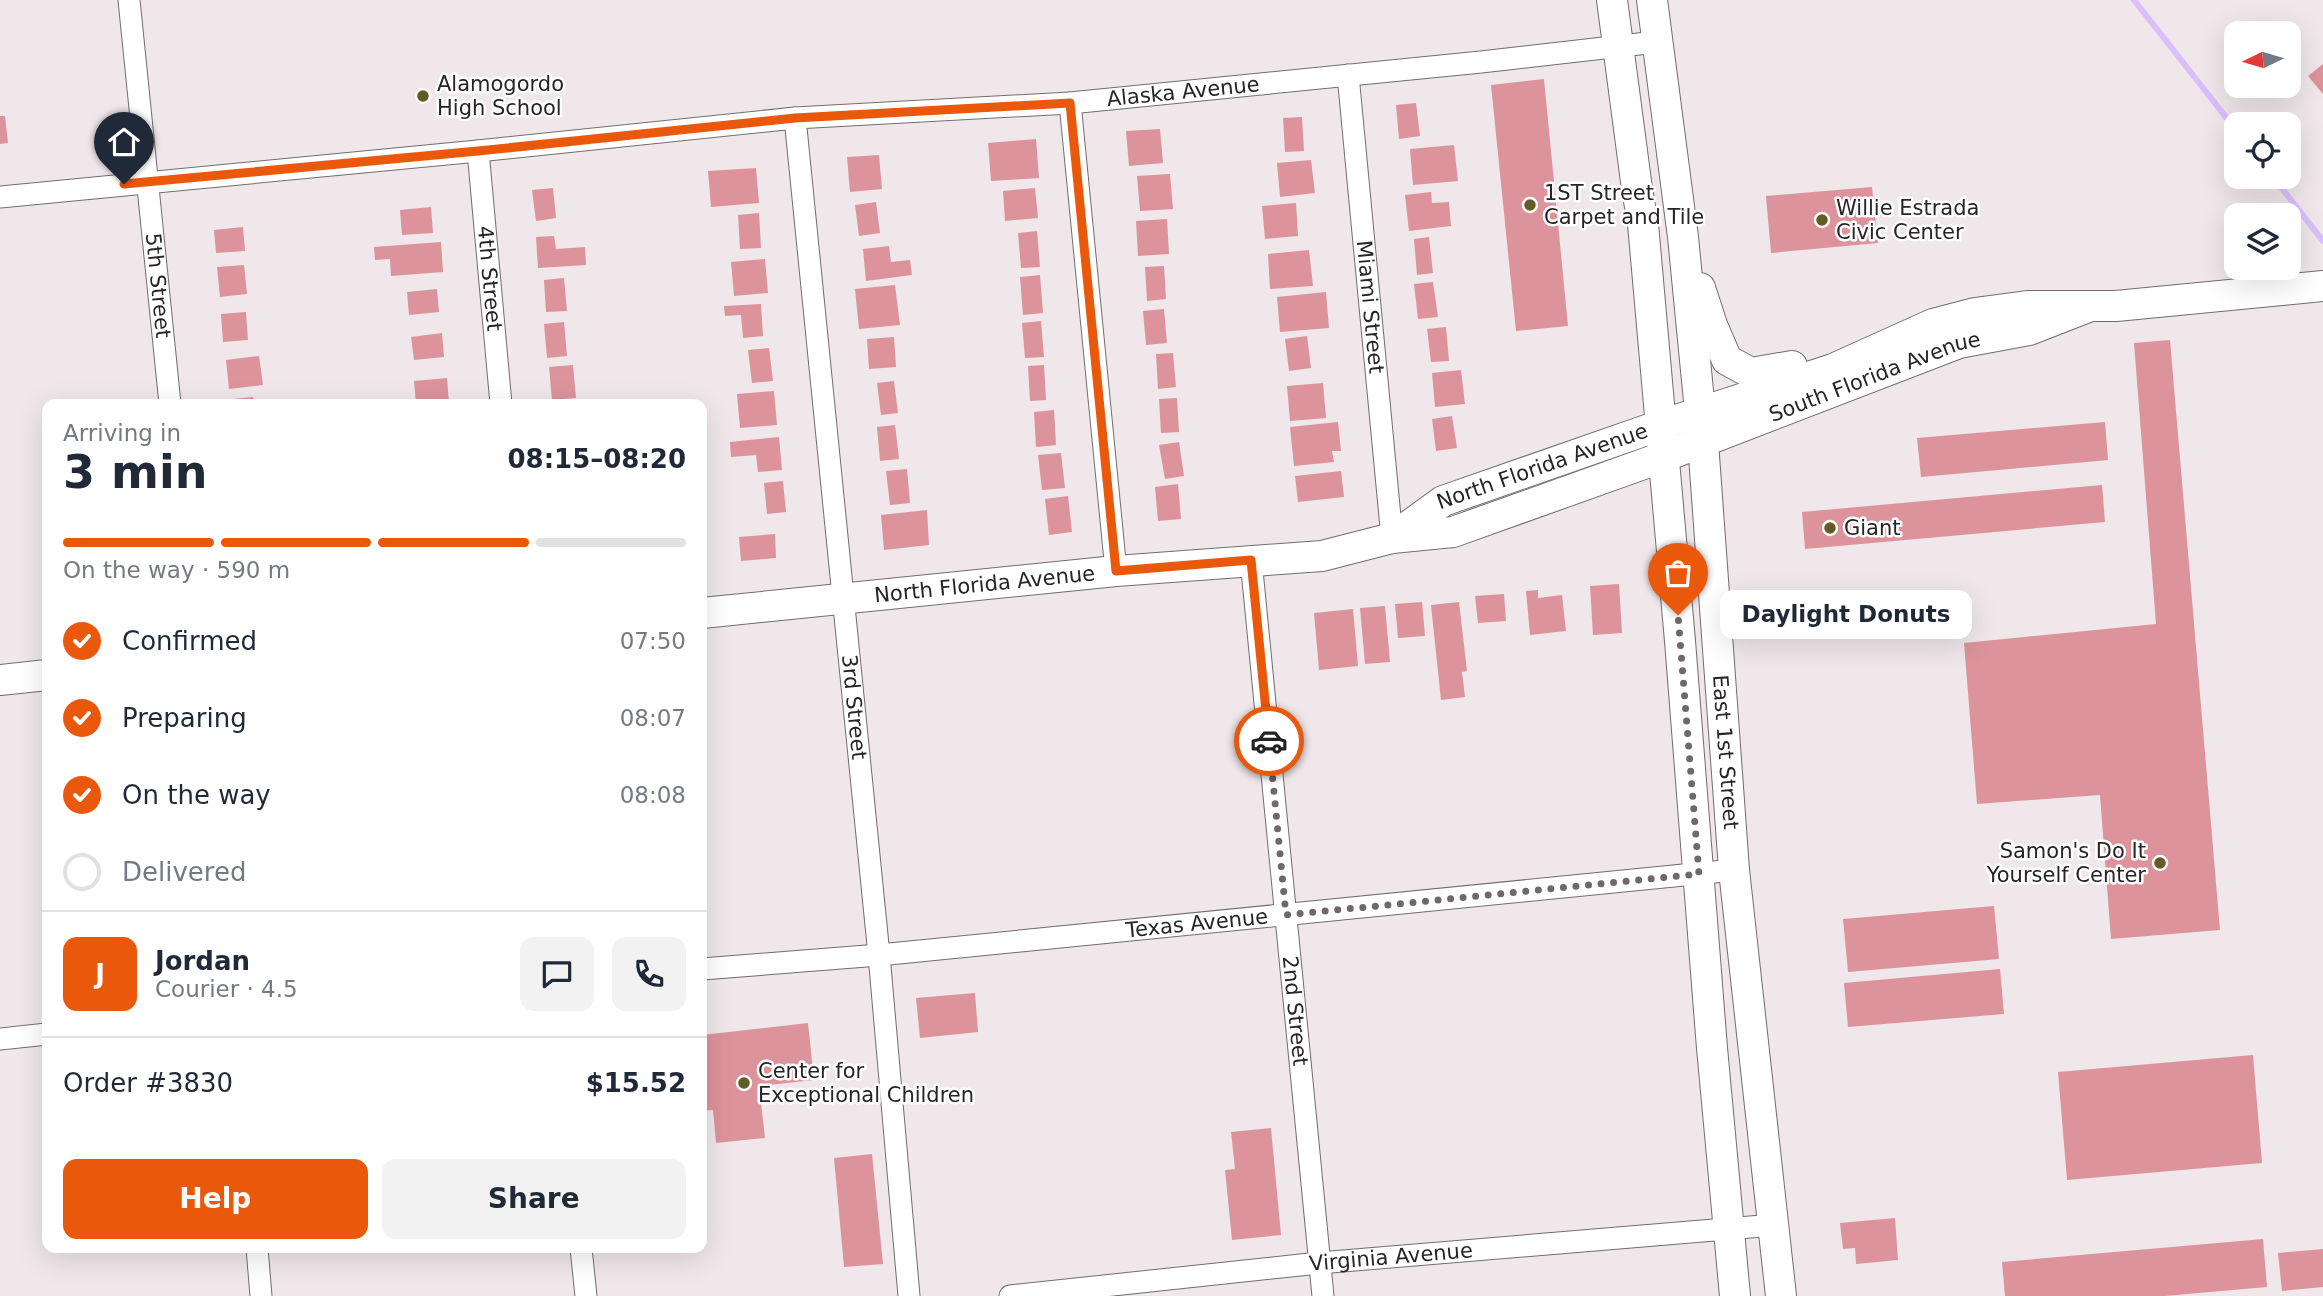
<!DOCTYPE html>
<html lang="en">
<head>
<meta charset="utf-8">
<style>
	:root { --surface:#fff; --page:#f2f2f3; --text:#1f2937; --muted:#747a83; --line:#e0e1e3; --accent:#ea580c }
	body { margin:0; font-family:"DejaVu Sans",sans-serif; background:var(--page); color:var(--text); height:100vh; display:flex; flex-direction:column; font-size:26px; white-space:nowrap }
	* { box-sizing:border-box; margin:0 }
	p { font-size:23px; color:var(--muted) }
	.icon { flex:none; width:38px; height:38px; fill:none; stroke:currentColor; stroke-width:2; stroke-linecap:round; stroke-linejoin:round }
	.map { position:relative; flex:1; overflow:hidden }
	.details { position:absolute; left:42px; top:399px; width:665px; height:854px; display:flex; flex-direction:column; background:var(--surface); border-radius:14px; box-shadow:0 7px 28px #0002 }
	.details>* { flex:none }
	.needle { width:46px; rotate:265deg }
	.buttons { position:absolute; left:2224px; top:21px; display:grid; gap:14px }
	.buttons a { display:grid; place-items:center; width:77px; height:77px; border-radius:14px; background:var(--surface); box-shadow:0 7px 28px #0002; font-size:35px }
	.pin { position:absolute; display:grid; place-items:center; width:60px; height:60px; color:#fff; margin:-72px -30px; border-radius:50% 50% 50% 0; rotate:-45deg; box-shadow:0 0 7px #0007 }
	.pin .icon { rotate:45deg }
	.courier { position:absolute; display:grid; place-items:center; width:70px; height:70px; margin:-35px; border:5px solid #ea580c; border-radius:50%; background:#fff; color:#222; box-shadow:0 2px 9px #0007 }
	.bubble { position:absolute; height:49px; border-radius:14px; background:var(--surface); box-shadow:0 7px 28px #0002; font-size:23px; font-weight:700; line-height:49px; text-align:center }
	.overview em { font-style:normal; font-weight:700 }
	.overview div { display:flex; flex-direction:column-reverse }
	.overview { display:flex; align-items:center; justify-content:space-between; height:119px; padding:0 21px }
	h1 { font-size:46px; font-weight:700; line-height:52px }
	.bar { display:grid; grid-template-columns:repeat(4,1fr); gap:10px 7px; align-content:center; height:84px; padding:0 21px }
	.bar i { height:9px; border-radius:5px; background:var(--line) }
	.bar .active { background:var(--accent) }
	.bar p { grid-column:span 4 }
	.line { display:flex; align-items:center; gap:18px; padding:0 21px; border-top:2px solid var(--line) }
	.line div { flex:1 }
	.round { display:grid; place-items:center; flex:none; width:74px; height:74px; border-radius:14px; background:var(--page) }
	ol { padding:0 21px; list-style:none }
	li { display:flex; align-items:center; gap:21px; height:77px }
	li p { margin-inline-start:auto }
	li .icon { padding:7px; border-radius:50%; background:var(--accent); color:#fff; stroke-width:4 }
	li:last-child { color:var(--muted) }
	li i { width:38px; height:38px; border:4px solid var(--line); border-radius:50% }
	.action { display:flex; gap:14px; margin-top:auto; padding:14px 21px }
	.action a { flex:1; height:80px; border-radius:14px; background:var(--accent); color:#fff; font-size:28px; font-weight:700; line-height:80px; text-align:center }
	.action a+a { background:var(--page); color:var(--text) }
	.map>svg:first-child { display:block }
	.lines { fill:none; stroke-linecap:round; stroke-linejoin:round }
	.stream { stroke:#d9bffd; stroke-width:6 }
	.building { fill:#dc939c }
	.minor-casing { stroke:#736c6f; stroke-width:23 }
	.secondary-casing { stroke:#736c6f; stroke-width:32 }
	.minor { stroke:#fff; stroke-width:21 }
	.secondary { stroke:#fff; stroke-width:30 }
	.done { stroke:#6d686a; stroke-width:7; stroke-dasharray:0 12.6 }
	.route { stroke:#ea580c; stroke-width:9 }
	.poi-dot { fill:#635a27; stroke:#fff; stroke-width:2.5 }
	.labels { text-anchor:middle; stroke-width:5; stroke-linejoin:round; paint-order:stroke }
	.poi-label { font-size:21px; fill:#272425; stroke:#fff; text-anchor:start }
	.street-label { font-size:21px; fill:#272425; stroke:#fff }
</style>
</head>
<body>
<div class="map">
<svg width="2323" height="1296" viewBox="0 0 2323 1296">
	<rect width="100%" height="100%" fill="#efe7ea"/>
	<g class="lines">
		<g class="stream">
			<polyline points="2134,0 2236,130"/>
			<polyline points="2273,177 2323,241"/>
		</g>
	</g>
	<g class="building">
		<polygon points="2323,64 2323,94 2308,76"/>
		<polygon points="1544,79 1568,326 1516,331 1491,85"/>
		<polygon points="1416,103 1420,136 1399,139 1396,105"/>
		<polygon points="0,116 5,116 8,143 0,144"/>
		<polygon points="1302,117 1304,151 1285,152 1283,118"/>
		<polygon points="1160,129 1163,163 1129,166 1126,131"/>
		<polygon points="1036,139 1039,178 991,181 988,143"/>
		<polygon points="1454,145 1458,181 1413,185 1410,149"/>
		<polygon points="879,155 882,189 850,192 847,157"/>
		<polygon points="1311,160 1315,193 1280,197 1277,163"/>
		<polygon points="756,168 759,203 711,207 708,171"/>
		<polygon points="1170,174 1173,209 1140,211 1137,176"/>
		<polygon points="1872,187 1878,243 1771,253 1766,196"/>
		<polygon points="553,188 556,218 536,221 532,190"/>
		<polygon points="1035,188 1038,218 1005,221 1003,191"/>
		<polygon points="1431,192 1432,203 1449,202 1451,226 1409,231 1405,195"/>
		<polygon points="876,202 880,233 859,236 855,205"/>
		<polygon points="1296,203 1298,236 1265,239 1262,206"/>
		<polygon points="431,207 433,233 402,235 400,210"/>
		<polygon points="759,213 761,248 740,249 738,215"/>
		<polygon points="1167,219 1169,254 1138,256 1136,221"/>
		<polygon points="243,227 245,251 216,253 214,230"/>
		<polygon points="1037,231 1040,267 1021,268 1018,233"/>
		<polygon points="554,236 556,249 585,247 586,265 538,268 536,237"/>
		<polygon points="1429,237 1433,273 1417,275 1414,239"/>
		<polygon points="441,242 443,272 391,276 390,259 375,260 374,247"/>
		<polygon points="889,246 891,262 910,260 912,275 866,281 863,249"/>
		<polygon points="1309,250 1313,286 1270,289 1268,254"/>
		<polygon points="765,259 768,293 734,296 731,262"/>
		<polygon points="244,265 247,294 220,297 217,267"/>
		<polygon points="1164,266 1166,299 1147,301 1145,267"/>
		<polygon points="1040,275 1043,313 1023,315 1020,277"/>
		<polygon points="564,278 567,311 546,312 544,280"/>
		<polygon points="1433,282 1438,317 1418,319 1414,284"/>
		<polygon points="895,285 900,325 859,329 855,289"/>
		<polygon points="437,289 439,312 409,315 407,292"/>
		<polygon points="1326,292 1329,328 1280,332 1277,297"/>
		<polygon points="761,304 763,336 743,338 741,315 725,316 724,306"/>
		<polygon points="1164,309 1167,343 1146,345 1143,311"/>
		<polygon points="246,312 248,340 223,342 221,314"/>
		<polygon points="1041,321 1044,357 1025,358 1022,323"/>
		<polygon points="564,322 567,356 547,358 544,324"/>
		<polygon points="1446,327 1449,361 1431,362 1427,329"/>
		<polygon points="442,333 444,357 414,360 411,337"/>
		<polygon points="1307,336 1311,368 1289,371 1285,339"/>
		<polygon points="894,337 896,367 869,369 867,339"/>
		<polygon points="2170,340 2220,930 2111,939 2100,795 1977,804 1964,643 2156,624 2134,343"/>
		<polygon points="769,348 773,381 752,383 748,350"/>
		<polygon points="1173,353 1176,387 1158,389 1156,354"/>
		<polygon points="259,356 263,385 229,389 226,360"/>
		<polygon points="573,365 576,398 552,400 549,367"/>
		<polygon points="1044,365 1046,400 1030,401 1028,366"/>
		<polygon points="1461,370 1465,404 1435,407 1432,373"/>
		<polygon points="447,378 449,403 416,404 414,381"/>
		<polygon points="894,381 898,413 881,415 877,383"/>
		<polygon points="1323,383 1326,418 1290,421 1287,386"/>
		<polygon points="774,391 777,425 740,428 737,394"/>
		<polygon points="253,397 254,404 234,404 233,399"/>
		<polygon points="1177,398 1179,432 1161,433 1159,399"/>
		<polygon points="1054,410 1056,445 1036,447 1034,412"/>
		<polygon points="1452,416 1457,448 1436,451 1432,419"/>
		<polygon points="1338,422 1341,451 1332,451 1334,462 1294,466 1290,427"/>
		<polygon points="2105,422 2108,460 1921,477 1917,438"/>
		<polygon points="895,425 899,459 880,461 877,427"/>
		<polygon points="779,437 782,470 758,472 756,455 731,457 730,442"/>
		<polygon points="1179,442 1184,476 1165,479 1159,445"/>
		<polygon points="1061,453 1065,488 1042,490 1038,455"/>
		<polygon points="907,469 910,503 890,505 886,471"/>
		<polygon points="1341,471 1344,497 1298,502 1295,476"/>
		<polygon points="783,481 786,512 767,514 764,483"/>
		<polygon points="1178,484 1181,519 1158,521 1155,487"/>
		<polygon points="2102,485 2105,522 1805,549 1802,512"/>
		<polygon points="1068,496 1072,532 1049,535 1045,499"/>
		<polygon points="927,510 929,545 884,550 881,515"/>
		<polygon points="775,534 776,558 741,561 739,537"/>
		<polygon points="1619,584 1622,633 1593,635 1590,586"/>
		<polygon points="1538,590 1538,598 1562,595 1566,631 1530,635 1526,591"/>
		<polygon points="1504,594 1506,621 1478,623 1475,596"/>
		<polygon points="1422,602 1425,636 1398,638 1395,604"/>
		<polygon points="1459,602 1467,671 1462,672 1465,697 1441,700 1431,605"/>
		<polygon points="1385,606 1390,662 1365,664 1360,608"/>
		<polygon points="1353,609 1358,666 1319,670 1314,613"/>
		<polygon points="1994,906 1999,959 1848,972 1843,919"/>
		<polygon points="2000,969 2004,1014 1848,1027 1844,983"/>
		<polygon points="975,993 978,1032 920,1038 916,998"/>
		<polygon points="808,1023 814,1080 759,1086 765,1138 716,1143 713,1110 702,1111 702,1035"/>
		<polygon points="2253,1055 2262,1163 2067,1180 2058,1072"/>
		<polygon points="1271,1128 1281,1235 1232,1240 1225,1170 1235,1169 1231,1132"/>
		<polygon points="872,1154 883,1264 844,1267 834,1158"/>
		<polygon points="1895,1218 1898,1260 1856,1264 1855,1248 1843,1249 1840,1223"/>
		<polygon points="2263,1239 2267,1287 2165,1296 2005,1296 2002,1262"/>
		<polygon points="2323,1249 2323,1287 2282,1291 2278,1253"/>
	</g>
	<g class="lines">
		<g class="minor-casing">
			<g id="minor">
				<path id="s1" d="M129,0l41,404"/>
				<path id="s2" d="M1348,75l44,463"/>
				<polyline points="1070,103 1116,571"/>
				<path id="s3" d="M795,118l84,837 30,341"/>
				<path id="s4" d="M478,151l23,253"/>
				<path id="s5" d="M0,197l478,-46 317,-33 275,-15 411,-41 175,-20"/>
				<path id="s6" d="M1251,560l72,736"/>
				<path id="s7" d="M702,969l177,-14 855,-85"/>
				<polyline points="0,1039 47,1034"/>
				<polyline points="257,1248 261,1296"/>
				<polyline points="581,1248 586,1296"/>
				<path id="s8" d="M1010,1296l309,-33 455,-38"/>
			</g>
		</g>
		<g class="secondary-casing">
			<g id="secondary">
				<polyline points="1612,0 1637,189 1643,224 1680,641 1712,1048 1735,1296"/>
				<path id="s9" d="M1652,0l31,237 20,205 31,428 47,426"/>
				<polyline points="1700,288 1712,325 1727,360 1751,373 1792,366"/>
				<path id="s10" d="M1392,538l51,-37 218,-76 172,-56 100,-45 42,-11 52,-7h89l207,-20"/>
				<path id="s11" d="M702,613l414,-42 206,-15 70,-18 61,-6 210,-75 296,-114 70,-13 59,-23"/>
				<polyline points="0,680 47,675"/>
			</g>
		</g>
		<use href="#minor" class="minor"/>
		<use href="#secondary" class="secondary"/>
	</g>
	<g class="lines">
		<polyline class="done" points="1269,741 1286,915 1699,874 1678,615"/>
		<polyline class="route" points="124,184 478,151 795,118 1070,103 1116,571 1251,560 1269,741"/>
	</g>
	<g class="poi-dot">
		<circle cx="423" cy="96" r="7"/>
		<circle cx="1530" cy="205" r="7"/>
		<circle cx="1822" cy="220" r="7"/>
		<circle cx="1830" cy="528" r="7"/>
		<circle cx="2160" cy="863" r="7"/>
		<circle cx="744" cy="1083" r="7"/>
	</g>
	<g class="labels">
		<g class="poi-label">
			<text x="437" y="91">Alamogordo<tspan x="437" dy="24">High School</tspan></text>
			<text x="1544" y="200">1ST Street<tspan x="1544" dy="24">Carpet and Tile</tspan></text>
			<text x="1836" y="215">Willie Estrada<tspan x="1836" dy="24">Civic Center</tspan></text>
			<text x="1844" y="535">Giant</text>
			<text x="2146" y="858" text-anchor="end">Samon's Do It<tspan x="2146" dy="24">Yourself Center</tspan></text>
			<text x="758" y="1078">Center for<tspan x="758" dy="24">Exceptional Children</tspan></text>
		</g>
		<g class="street-label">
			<text dy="7" stroke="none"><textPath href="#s5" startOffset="1188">Alaska Avenue</textPath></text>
			<text dy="7" stroke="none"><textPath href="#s4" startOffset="128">4th Street</textPath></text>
			<text dy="7" stroke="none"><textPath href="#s1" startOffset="287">5th Street</textPath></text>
			<text dy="7" stroke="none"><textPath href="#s2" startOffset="233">Miami Street</textPath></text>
			<text dy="7" stroke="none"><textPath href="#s11" startOffset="1206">South Florida Avenue</textPath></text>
			<text dy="7" stroke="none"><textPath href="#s10" startOffset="168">North Florida Avenue</textPath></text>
			<text dy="7" stroke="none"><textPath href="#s11" startOffset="284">North Florida Avenue</textPath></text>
			<text dy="7" stroke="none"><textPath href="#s3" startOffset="592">3rd Street</textPath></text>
			<text dy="7" stroke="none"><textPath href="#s9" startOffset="756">East 1st Street</textPath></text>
			<text dy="7" stroke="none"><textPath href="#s7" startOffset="497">Texas Avenue</textPath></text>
			<text dy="7" stroke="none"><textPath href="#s6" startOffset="453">2nd Street</textPath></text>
			<text dy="7" stroke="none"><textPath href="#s8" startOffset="383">Virginia Avenue</textPath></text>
		</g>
	</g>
</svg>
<div class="buttons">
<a><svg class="needle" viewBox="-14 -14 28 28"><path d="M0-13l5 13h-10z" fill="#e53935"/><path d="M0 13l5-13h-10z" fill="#747a83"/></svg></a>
<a><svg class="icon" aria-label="locate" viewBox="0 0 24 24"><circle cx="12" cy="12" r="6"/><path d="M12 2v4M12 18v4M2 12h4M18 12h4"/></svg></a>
<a><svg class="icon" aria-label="layers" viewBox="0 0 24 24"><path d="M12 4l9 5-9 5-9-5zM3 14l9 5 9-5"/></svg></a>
</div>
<div class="pin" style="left:1678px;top:615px;background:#ea580c"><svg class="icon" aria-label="bag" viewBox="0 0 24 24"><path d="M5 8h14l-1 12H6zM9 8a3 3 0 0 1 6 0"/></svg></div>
<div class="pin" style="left:124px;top:184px;background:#1f2937"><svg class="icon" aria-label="home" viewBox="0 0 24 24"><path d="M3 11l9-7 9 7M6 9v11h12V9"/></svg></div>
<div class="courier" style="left:1269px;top:741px"><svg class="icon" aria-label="car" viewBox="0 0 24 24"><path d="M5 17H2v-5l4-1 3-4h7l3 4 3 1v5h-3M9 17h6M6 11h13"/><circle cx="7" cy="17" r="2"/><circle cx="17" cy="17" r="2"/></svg></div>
<div class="bubble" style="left:1720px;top:590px;width:252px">Daylight Donuts</div>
<section class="details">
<div class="overview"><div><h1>3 min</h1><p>Arriving in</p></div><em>08:15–08:20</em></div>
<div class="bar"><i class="active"></i><i class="active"></i><i class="active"></i><i></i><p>On the way · 590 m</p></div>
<ol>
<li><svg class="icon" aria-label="check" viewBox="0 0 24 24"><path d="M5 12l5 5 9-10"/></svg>Confirmed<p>07:50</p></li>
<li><svg class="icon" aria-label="check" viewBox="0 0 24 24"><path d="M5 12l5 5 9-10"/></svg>Preparing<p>08:07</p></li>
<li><svg class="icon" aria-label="check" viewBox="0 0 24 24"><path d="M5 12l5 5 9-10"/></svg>On the way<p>08:08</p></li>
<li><i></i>Delivered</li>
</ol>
<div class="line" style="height:126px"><b class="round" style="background:var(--accent);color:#fff">J</b><div><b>Jordan</b><p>Courier · 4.5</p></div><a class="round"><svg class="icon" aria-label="chat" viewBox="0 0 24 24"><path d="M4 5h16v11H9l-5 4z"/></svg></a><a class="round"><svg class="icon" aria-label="phone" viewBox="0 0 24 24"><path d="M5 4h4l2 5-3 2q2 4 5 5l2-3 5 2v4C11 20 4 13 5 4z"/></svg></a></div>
<div class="line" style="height:91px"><div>Order #3830</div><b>$15.52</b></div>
<div class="action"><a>Help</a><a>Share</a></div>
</section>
</div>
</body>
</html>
